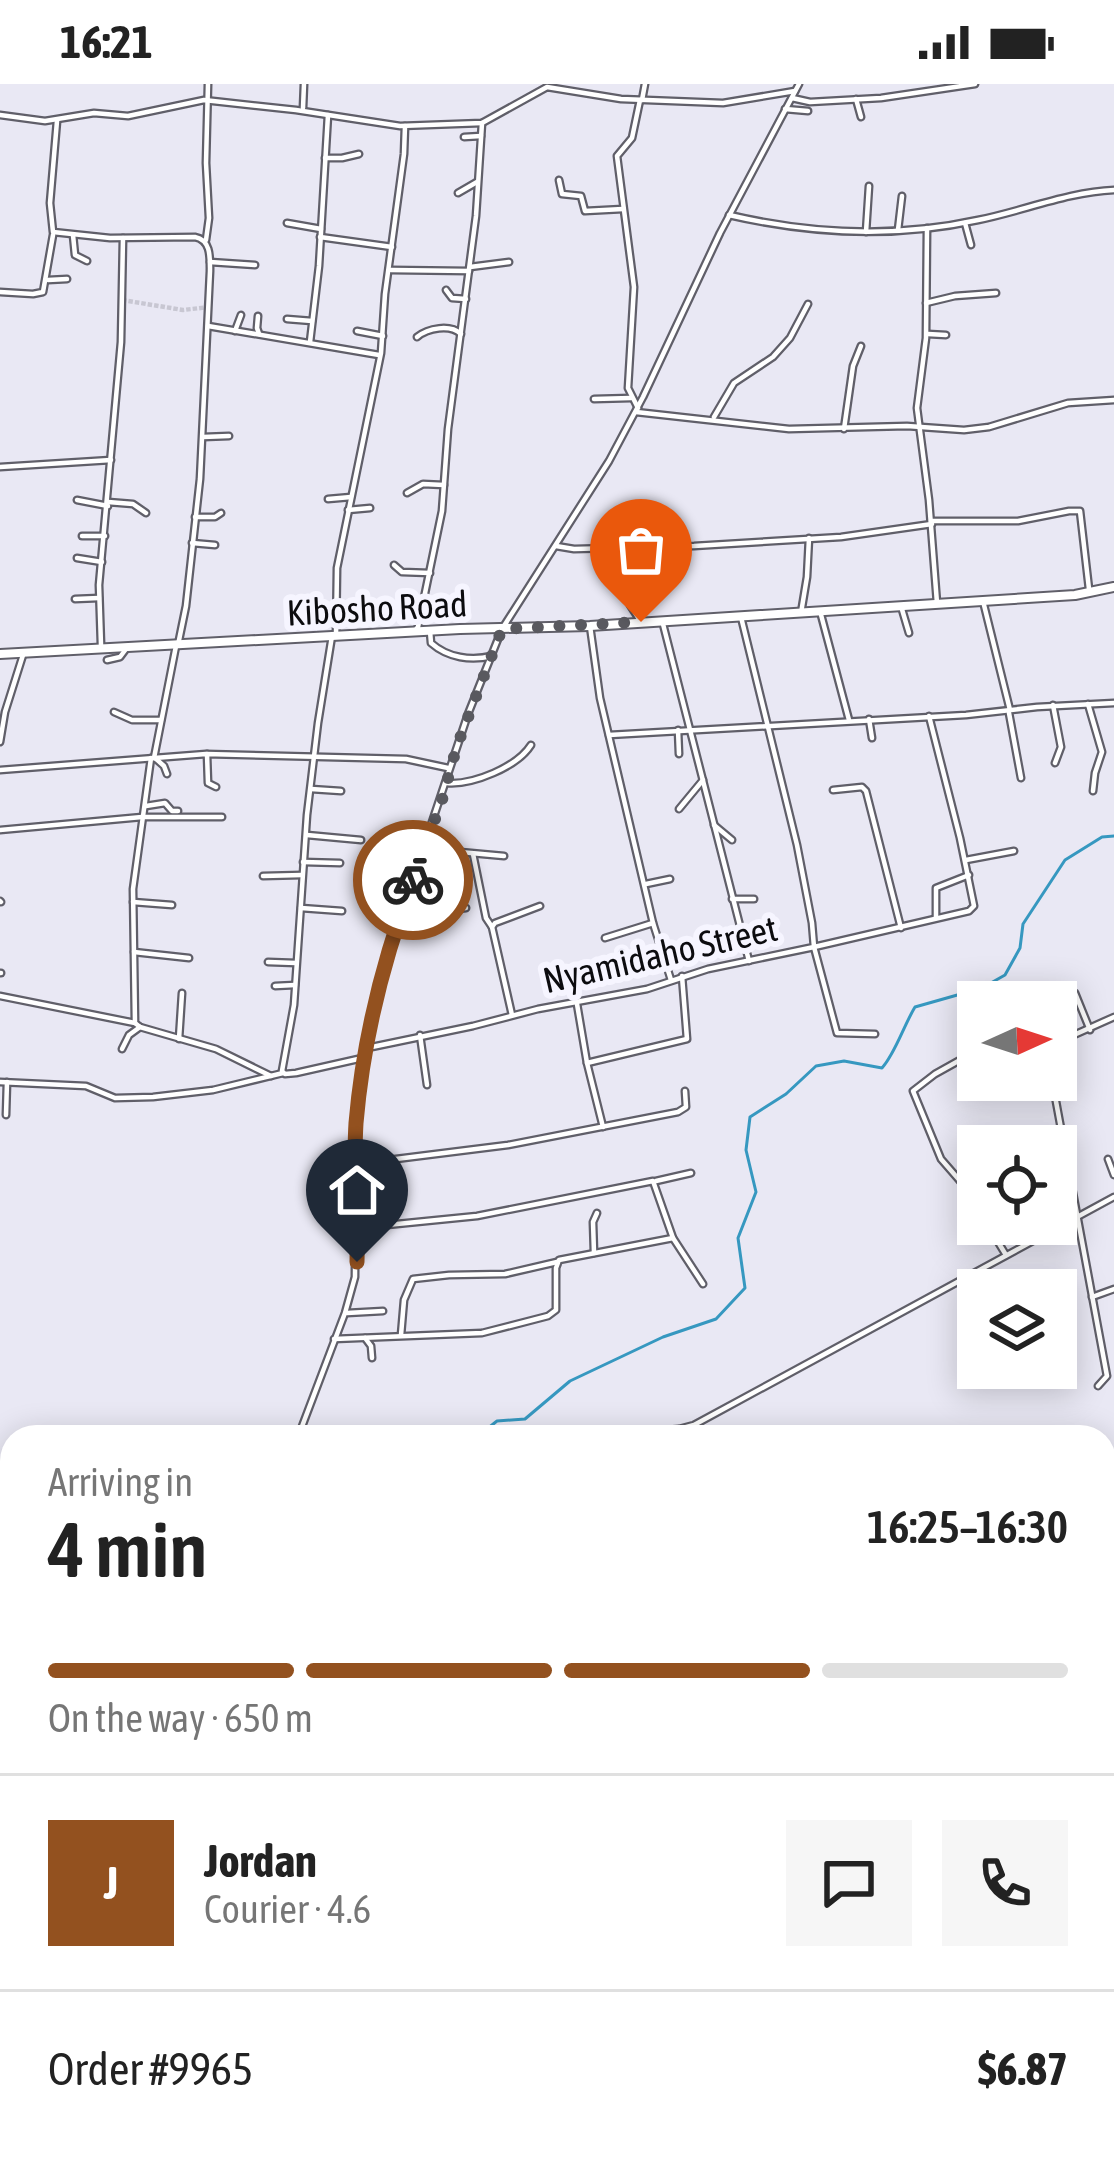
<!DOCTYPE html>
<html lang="en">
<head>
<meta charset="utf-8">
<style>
	:root { --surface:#fff; --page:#f6f6f6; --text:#222; --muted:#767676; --line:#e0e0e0; --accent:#93511f }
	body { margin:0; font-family:"Asap Condensed",sans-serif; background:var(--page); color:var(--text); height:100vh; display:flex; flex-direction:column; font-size:45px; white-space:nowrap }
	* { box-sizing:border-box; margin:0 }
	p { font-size:39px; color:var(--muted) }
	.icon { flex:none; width:66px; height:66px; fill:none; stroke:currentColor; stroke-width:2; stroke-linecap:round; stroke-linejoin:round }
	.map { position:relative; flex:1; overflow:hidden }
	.sheet { position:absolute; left:0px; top:1341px; width:1116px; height:744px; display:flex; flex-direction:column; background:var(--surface); border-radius:36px 36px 0 0; box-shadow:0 6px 30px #0003 }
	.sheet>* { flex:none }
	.needle { width:78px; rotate:87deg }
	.buttons { position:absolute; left:957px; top:897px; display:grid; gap:24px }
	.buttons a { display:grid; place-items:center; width:120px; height:120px; border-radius:0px; background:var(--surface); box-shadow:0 6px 30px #0003; font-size:60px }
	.pin { position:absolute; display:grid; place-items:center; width:102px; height:102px; color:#fff; margin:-123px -51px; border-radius:50% 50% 50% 0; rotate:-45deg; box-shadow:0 0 12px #0007 }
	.pin .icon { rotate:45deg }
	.courier { position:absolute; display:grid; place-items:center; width:120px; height:120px; margin:-60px; border:9px solid #93511f; border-radius:50%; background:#fff; color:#222; box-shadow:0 3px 15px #0007 }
	.head em { font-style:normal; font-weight:600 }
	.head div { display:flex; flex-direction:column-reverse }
	.head { display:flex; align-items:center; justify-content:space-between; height:204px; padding:0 48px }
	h1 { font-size:78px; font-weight:600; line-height:90px }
	.bar { display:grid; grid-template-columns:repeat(4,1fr); gap:18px 12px; align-content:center; height:144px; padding:0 48px }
	.bar i { height:15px; border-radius:9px; background:var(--line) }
	.bar .current { background:var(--accent) }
	.bar p { grid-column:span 4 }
	.line { display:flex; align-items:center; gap:30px; padding:0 48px; border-top:3px solid var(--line) }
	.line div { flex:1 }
	.round { display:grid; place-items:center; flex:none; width:126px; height:126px; border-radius:0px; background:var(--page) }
	.status { display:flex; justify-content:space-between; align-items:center; height:84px; padding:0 60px; background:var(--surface); direction:ltr }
	.status svg { height:33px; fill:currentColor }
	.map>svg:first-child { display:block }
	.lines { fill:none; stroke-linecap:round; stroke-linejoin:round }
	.stream { stroke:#3698c0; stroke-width:3 }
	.river { stroke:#3698c0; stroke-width:8 }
	.street-tunnel { stroke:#c8c7d2; stroke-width:4.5; stroke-dasharray:4.5 2; stroke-linecap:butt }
	.street-casing { stroke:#605f69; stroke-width:9 }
	.secondary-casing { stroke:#605f69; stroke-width:12 }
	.street { stroke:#fff; stroke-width:4.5 }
	.secondary { stroke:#fff; stroke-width:8 }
	.done { stroke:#59595f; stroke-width:12; stroke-dasharray:0 21.6 }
	.route { stroke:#93511f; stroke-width:15 }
	.labels { text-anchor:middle; stroke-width:12; stroke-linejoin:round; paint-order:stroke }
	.street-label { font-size:36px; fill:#0c0c0f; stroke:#f6f5ff }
</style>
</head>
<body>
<div class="status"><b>16:21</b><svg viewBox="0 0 49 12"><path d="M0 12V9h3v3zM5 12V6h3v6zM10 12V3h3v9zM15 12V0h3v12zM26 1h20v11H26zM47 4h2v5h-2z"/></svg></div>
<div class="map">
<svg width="1114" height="2085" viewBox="0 0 1114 2085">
	<rect width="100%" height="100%" fill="#e9e8f4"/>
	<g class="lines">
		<path class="stream" d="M477,1353l20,-16 28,-2 45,-38 93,-44 53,-18 29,-31 -7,-50 18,-46 -10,-42 4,-33 36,-23 30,-28 28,-5 38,7c13,-14 22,-43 33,-61l67,-19 23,-13 15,-27 3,-24 42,-64 37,-23 12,-1"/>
		<g class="river">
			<polyline points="1104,1389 1114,1390"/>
			<polyline points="0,1591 12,1591"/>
		</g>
		<polyline class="street-tunnel" points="122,216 183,226 209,223"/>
		<g class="street-casing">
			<g id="street">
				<polyline points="792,14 810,18 881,14 975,0"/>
				<polyline points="856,15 861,33"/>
				<polyline points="642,16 645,0"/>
				<polyline points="303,24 304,0"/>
				<polyline points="785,25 808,27"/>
				<polyline points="0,31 45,37 94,29 128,32 204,16 296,26 400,42 482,39 547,3 621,15 723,19 795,7"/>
				<path d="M57,37l-7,82 3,29 57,6 85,-1c16,3 15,20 15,34l-10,208 -14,127 -8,39"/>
				<polyline points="464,53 481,52"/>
				<polyline points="325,74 342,74 359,70"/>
				<polyline points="559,96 562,110 581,112 585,127 623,125"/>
				<polyline points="458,109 477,98"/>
				<path d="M729,131c82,19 167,23 249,5 45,-9 90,-28 136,-30"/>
				<polyline points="287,139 321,145"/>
				<polyline points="965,139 971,161"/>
				<polyline points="927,144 926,254 917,324 929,416 937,519"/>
				<polyline points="898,146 902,112"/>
				<polyline points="866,148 869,102"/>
				<polyline points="73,151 75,171 87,177"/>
				<polyline points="320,153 392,163"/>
				<polyline points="206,156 209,134 206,79 208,0"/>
				<polyline points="210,178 255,181"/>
				<polyline points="470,183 509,178"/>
				<polyline points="391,186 469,187"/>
				<polyline points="48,196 67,195"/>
				<polyline points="446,206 452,214 466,215"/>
				<polyline points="0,208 33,210 43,208 53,151"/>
				<polyline points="926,219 955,212 996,209"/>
				<polyline points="258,232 257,244 259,250"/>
				<polyline points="287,235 312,237"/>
				<polyline points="208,242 379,271"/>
				<polyline points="235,247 241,231"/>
				<polyline points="357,247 383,252"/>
				<polyline points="928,250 946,251"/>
				<path d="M417,253c11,-9 33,-13 44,-3"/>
				<polyline points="310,258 319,182 328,31"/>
				<polyline points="594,315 631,314"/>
				<polyline points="638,324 628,304 634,203 617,72 632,54 640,16"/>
				<polyline points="636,328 789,345 907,342 964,346 989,343 1068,319 1114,316"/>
				<polyline points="714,333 734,299 773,273 790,254 808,220"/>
				<polyline points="844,345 853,282 861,262"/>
				<polyline points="203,353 229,352"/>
				<polyline points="0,383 111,376"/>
				<polyline points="407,409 423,400 444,401"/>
				<polyline points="328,415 351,413"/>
				<polyline points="77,416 108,422"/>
				<polyline points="108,418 133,420 146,429"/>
				<polyline points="348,426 370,424"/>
				<polyline points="195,433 215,433 221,429"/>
				<polyline points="931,437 1018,437 1069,427 1080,427 1089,505"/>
				<polyline points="82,452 105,452"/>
				<polyline points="192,459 215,461"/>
				<polyline points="556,462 574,465 694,462 841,453 932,440"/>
				<polyline points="630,464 630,521 641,538"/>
				<polyline points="77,474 102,478"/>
				<polyline points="394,481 402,488 430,489"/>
				<polyline points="75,515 99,514"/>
				<polyline points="983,517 1010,626"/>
				<polyline points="901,522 909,549"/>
				<polyline points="820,527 849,636"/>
				<polyline points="801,529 807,493 809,454"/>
				<polyline points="663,540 749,877"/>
				<polyline points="590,542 600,614 653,839 671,896"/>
				<path d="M430,547l1,12c17,15 40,18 61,13"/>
				<polyline points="414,548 418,543 442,427 448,345 476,132 482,39"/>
				<polyline points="332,552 318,639 307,731 294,921 282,987 285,990 296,989 367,973"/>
				<polyline points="336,552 337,484 381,269 385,210 404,70 405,42"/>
				<polyline points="101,561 99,501 121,258 123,154"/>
				<polyline points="107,576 120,573 126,565"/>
				<polyline points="1088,620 1102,668 1095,689 1093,707"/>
				<polyline points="1053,621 1061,663 1055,679"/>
				<polyline points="114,628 132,636 161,636"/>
				<polyline points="1009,629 1021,694"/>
				<polyline points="869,635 872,654"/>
				<polyline points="678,646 679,670"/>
				<polyline points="609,651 966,631 1037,623 1114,619"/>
				<polyline points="0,658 5,628 23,571"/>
				<polyline points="207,670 208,699 216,703"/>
				<polyline points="151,674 133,805 135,939 140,943 216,965 271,992"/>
				<polyline points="154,674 176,562"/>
				<polyline points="155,674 164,682 167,690"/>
				<polyline points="0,686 206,670 406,675 448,684"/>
				<path d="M447,699c26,2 70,-16 84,-38"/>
				<polyline points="311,705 341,707"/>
				<polyline points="833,706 862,703 866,707 901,844"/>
				<polyline points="146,722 165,719 172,727 178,727"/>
				<polyline points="679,725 703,696"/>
				<polyline points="714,741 732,756"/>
				<polyline points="0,746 142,733 222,733"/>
				<polyline points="307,751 361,756"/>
				<polyline points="427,765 504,772"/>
				<polyline points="473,770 486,834 492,843"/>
				<polyline points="966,776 1014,767"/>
				<polyline points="303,778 340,779"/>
				<polyline points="263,792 302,791"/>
				<polyline points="646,800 670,795"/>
				<polyline points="732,815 754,815"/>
				<polyline points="0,817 1,818"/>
				<polyline points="133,818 172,821"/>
				<polyline points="301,824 342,827"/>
				<polyline points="402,828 422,829 466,824"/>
				<polyline points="936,834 936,804 969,791"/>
				<polyline points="605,854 653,839"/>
				<polyline points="134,868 189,874"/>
				<polyline points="268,878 296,879"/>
				<polyline points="0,889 1,889"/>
				<polyline points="275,902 295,901"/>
				<polyline points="1075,909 1090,946"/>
				<polyline points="0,912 135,939"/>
				<polyline points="577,920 587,979 603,1043"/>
				<polyline points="512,931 492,843 495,839 540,822"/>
				<polyline points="875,950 837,949 814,863 969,827 974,822 960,754 929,632"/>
				<polyline points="420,951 427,1001"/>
				<polyline points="179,955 182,909"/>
				<polyline points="1056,959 1114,933"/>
				<polyline points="367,964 473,942 538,925 647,905 708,885 814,863 812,839 797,761 741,533"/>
				<polyline points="122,965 129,951 140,943"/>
				<polyline points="978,966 935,990 913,1007 941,1075 961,1098 978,1129"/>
				<polyline points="587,979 687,955 682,892"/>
				<polyline points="1052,996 1107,1292 1098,1302"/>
				<polyline points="0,998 86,1002 115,1014 153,1013 213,1006 283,989"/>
				<polyline points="6,1031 7,998"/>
				<polyline points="1039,1062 1063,1051"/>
				<polyline points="1108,1075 1114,1091"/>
				<polyline points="356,1080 508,1061 678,1028 686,1023 685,1007"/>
				<polyline points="656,1097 691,1089"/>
				<polyline points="961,1098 978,1090"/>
				<polyline points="987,1140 1006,1171"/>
				<polyline points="357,1144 477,1132 653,1097 673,1154 703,1200"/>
				<polyline points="594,1169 593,1138 597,1129"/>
				<polyline points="1092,1213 1114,1205"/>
				<polyline points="347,1229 383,1227"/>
				<polyline points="401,1251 404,1216 413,1195 449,1191 505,1190 557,1178"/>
				<polyline points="365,1254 371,1262 372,1274"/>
				<polyline points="334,1255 482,1249 548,1232 556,1226 556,1184 559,1176 673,1154"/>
				<polyline points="298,1353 345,1229 355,1193 356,1037 367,964 375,926 402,828 468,630 502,545 609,377 643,313 720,149 799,0"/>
				<polyline points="577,1353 679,1345 694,1341 1114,1113"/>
				<polyline points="1111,1482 1114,1507"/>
				<polyline points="0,1519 12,1516"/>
				<polyline points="1104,1542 1114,1541"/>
				<polyline points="1104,1577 1114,1575"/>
				<polyline points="1104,1619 1114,1679"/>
				<polyline points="0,1659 12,1657"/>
				<polyline points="1104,1710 1114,1708"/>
				<polyline points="0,1732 12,1741"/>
				<polyline points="1110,1748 1114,1732"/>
				<polyline points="0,1838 12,1849"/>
				<polyline points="0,1943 12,1934"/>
				<polyline points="255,2073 256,2085"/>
				<polyline points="374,2073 375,2085"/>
				<polyline points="473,2073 473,2085"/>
				<polyline points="585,2073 585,2085"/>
				<polyline points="649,2073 669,2073"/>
				<polyline points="473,2080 504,2079"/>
				<polyline points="214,2085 255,2082"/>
			</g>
		</g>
		<g class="secondary-casing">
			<g id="secondary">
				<polyline points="0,570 460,545 590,542 1075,511 1114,503"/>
				<polyline points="1104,1807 1114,1805"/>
				<polyline points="0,1995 12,1993"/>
			</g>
		</g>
		<use href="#street" class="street"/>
		<use href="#secondary" class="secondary"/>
	</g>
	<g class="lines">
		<polyline class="done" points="413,796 442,716 457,662 502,545 641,538"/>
		<path class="route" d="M357,1178c1,-46 -4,-93 -1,-139 7,-82 28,-166 57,-243"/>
	</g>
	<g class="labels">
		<g class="street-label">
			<text transform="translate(377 524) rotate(-3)" y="13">Kibosho Road</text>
			<text transform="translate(660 870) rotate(-13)" y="13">Nyamidaho Street</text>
		</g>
	</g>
</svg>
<div class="buttons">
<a><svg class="needle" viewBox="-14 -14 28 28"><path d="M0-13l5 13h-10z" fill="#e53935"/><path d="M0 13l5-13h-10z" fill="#767676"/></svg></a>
<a><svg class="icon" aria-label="locate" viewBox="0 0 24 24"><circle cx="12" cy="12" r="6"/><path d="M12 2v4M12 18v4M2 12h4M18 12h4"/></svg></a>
<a><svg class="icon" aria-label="layers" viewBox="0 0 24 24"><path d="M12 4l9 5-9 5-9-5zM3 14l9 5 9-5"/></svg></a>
</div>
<div class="pin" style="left:641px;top:538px;background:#ea580c"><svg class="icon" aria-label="bag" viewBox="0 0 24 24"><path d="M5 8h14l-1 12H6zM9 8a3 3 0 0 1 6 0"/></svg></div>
<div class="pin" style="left:357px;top:1178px;background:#1f2937"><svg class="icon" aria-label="home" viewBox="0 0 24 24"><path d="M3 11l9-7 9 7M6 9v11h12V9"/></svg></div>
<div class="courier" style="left:413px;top:796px"><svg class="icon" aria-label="bike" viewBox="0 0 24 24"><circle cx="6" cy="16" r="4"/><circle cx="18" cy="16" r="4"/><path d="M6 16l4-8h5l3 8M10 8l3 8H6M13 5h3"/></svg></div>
<section class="sheet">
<div class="head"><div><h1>4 min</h1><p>Arriving in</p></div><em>16:25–16:30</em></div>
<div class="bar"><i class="current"></i><i class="current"></i><i class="current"></i><i></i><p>On the way · 650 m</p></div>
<div class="line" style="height:216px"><b class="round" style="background:var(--accent);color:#fff">J</b><div><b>Jordan</b><p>Courier · 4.6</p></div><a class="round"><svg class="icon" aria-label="chat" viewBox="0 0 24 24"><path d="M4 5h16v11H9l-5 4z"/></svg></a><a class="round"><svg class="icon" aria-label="phone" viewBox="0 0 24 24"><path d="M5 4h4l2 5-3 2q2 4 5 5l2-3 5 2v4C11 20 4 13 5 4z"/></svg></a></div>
<div class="line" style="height:156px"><div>Order #9965</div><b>$6.87</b></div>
</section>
</div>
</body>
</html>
